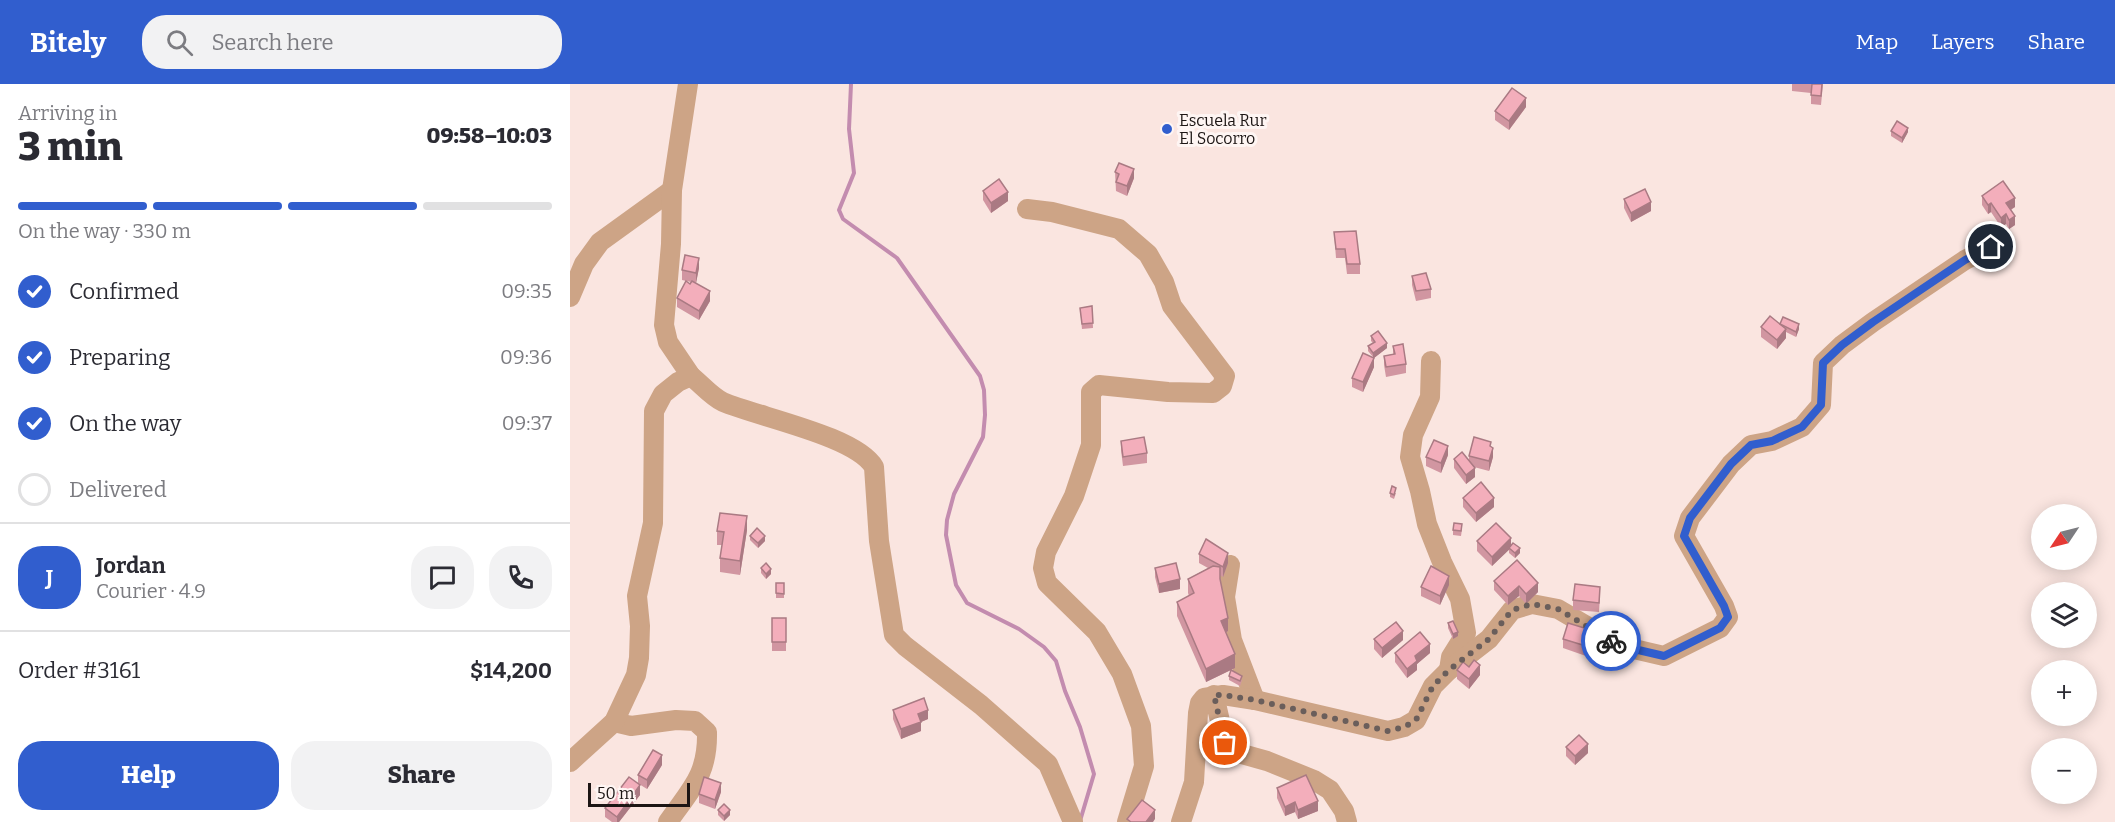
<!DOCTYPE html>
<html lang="en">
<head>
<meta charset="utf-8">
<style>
	:root { --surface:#fff; --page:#f2f2f3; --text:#2b2b33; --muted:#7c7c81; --line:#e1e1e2; --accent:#315ece }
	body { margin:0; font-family:Bitter,serif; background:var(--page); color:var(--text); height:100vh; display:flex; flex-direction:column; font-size:22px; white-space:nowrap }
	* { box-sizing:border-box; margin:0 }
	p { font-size:20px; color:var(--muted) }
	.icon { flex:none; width:33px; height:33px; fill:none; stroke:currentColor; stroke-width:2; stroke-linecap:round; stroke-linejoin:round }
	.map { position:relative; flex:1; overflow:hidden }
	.side { display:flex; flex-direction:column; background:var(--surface); width:570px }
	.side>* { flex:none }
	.needle { width:39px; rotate:235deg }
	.tools { position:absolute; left:1461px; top:420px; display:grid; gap:12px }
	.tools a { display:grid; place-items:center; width:66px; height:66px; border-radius:50%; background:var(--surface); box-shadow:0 3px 15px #0003; font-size:30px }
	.scale { position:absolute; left:18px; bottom:15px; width:102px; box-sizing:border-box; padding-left:6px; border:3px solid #1c1514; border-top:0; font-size:16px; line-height:21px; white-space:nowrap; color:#1c1514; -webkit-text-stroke:4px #fef5f3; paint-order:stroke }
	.pin { position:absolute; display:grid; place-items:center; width:51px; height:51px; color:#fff; margin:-26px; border:3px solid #fff; border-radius:50%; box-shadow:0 2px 6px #0007 }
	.courier { position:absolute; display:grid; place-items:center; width:60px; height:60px; margin:-30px; border:4px solid #315ece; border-radius:50%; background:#fff; color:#222; box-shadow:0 2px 8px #0007 }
	.head em { font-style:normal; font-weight:800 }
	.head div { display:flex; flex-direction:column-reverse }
	.head { display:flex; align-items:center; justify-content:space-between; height:102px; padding:0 18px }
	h1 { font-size:39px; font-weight:800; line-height:45px }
	.bar { display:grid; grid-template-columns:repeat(4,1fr); gap:9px 6px; align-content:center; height:72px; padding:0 18px }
	.bar i { height:8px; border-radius:4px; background:var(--line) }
	.bar .selected { background:var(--accent) }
	.bar p { grid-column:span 4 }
	.line { display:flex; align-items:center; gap:15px; padding:0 18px; border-top:2px solid var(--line) }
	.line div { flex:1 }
	.round { display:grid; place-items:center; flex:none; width:63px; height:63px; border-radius:24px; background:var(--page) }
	ol { padding:0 18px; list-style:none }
	li { display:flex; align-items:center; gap:18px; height:66px }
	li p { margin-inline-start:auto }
	li .icon { padding:6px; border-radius:50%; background:var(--accent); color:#fff; stroke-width:4 }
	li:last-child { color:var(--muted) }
	li i { width:33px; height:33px; border:3px solid var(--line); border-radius:50% }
	.cta { display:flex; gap:12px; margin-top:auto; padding:12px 18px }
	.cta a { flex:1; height:69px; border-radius:24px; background:var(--accent); color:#fff; font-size:24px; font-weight:800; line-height:69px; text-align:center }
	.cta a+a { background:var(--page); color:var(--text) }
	header { display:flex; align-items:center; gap:36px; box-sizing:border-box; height:84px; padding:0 30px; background:var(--accent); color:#fff }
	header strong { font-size:28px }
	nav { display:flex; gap:33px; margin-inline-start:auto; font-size:21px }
	.search { width:420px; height:54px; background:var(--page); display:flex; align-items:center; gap:15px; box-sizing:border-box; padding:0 21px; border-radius:24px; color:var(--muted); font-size:22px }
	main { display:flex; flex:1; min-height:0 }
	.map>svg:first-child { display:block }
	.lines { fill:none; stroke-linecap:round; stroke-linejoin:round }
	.stream { stroke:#c38caf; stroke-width:4 }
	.minor { stroke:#cda486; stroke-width:20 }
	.wall { fill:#d196a1 }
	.shaded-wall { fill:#aa7a83 }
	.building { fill:#f3aebb; stroke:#aa7a83; stroke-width:1.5 }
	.done { stroke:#6a5e5b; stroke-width:6; stroke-dasharray:0 10.8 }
	.route { stroke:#315ece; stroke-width:8 }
	.poi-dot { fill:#315ece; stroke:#fef5f3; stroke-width:2 }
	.labels { text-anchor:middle; stroke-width:6; stroke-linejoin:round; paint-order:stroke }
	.poi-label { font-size:16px; fill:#1c1514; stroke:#fef5f3; text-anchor:start }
</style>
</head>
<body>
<header>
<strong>Bitely</strong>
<div class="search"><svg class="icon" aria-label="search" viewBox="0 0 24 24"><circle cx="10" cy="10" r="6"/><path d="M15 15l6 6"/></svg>Search here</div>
<nav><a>Map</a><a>Layers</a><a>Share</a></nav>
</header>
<main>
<section class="side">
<div class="head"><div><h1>3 min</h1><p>Arriving in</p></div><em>09:58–10:03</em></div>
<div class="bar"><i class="selected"></i><i class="selected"></i><i class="selected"></i><i></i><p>On the way · 330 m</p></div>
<ol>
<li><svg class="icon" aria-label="check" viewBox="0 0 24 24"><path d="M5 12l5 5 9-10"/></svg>Confirmed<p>09:35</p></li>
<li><svg class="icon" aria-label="check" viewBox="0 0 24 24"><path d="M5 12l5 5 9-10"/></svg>Preparing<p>09:36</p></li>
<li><svg class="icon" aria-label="check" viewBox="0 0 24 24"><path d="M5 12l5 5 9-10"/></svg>On the way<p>09:37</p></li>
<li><i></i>Delivered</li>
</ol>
<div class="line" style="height:108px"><b class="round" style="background:var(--accent);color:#fff">J</b><div><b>Jordan</b><p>Courier · 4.9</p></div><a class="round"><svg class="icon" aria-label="chat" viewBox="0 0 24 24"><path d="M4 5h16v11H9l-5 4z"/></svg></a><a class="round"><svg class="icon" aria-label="phone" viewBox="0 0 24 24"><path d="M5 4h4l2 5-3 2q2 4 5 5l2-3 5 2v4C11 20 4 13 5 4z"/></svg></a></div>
<div class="line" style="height:78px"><div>Order #3161</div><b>$14,200</b></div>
<div class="cta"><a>Help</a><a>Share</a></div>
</section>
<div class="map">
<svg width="1545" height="738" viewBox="0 0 1545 738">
	<rect width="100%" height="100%" fill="#fae5e0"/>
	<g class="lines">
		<polyline class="stream" points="281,0 279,45 284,89 269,126 273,135 327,174 410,292 414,306 415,331 413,353 384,410 377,436 376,451 386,501 397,519 449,545 474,563 486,577 495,607 510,643 524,690 510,737"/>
		<g class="minor">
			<polyline points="457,125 482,128 549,145 578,170 594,198 602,222 655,292 652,302 643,309 598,308 529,301 521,308 521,361 504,412 476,468 473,484 477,499 527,548 552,590 571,642 574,682 557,738"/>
			<polyline points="0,213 14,180 30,158 102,106"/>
			<polyline points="861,277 860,313 843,351 840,373 850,407 857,440 872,478 890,515 896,549 881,573 879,586"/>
			<path d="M121,292c10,8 21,21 32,26 35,15 133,34 151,65l5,74 15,94 11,11 76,59 67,59 25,58"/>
			<polyline points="660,481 655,513 662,556 685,616"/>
			<polyline points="644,611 655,659 661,667 697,677 744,696 760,706 774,727 777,738"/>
			<path d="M44,638l17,4 45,-6 19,1 12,11c1,43 -16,57 -39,90"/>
			<polyline points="0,678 44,638 66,591 69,574 70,542 67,512 83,439 84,327 93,310 108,298 121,292 98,258 94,241 101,160 102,106 118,0"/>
			<polyline points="611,738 624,698 628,629 630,619 634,614 653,611 685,616 818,647 834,643 846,636 863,602 879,586 919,555 942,526 962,520 988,525 1051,562 1094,572 1150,544 1158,533 1154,522 1114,452 1120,434 1161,380 1181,361 1202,357 1232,343 1251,321 1253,279 1272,261 1303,238 1395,176 1421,163"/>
		</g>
	</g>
	<g class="wall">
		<polygon points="1222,0 1253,0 1251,21 1241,20 1241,9 1222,7"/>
		<polygon points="956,23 939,46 925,36 925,27"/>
		<polygon points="1321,47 1338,48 1332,59 1321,52"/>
		<polygon points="545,88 564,94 557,112 546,107"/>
		<polygon points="413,107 438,117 421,129 413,116"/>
		<polygon points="1412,112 1445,123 1441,126 1445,141 1439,145 1436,140 1431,143 1421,128 1418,130 1412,121"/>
		<polygon points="1054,115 1081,127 1061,138 1054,124"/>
		<polygon points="764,148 790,180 790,190 777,190 775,174 766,174"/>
		<polygon points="129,184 126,199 124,198 140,217 129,236 107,223 107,214 121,198 112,196 112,186"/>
		<polygon points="842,192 861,205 861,214 846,217 842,201"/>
		<polygon points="522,222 523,244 512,245 510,224"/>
		<polygon points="1210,240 1229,245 1226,253 1216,248 1216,254 1207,265 1191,253 1191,243"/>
		<polygon points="801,252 817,264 804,274 804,283 793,308 782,303 782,294 803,273 798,267 798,262 803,259 801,257"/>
		<polygon points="823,262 836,280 836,289 816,293 814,281 814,272 823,270"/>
		<polygon points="551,357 577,369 577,379 553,382 551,366"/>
		<polygon points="921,363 923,373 919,387 904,383 905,393 896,400 884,384 884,375 899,376 899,372"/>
		<polygon points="878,371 871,389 856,382 856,373"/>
		<polygon points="820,409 826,409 824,415 820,413"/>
		<polygon points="893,414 924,423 906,438 893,423"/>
		<polygon points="892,445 891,452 883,451 883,446"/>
		<polygon points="177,446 170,491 150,488 150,474 152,461 147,461 147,447"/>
		<polygon points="180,452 195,457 188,464 180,456"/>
		<polygon points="907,457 941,462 950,469 945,474 939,469 939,465 922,482 907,467"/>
		<polygon points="629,470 658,479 653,493 650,491 650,495 658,547 656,549 665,584 636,598 607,532 607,518 619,512 618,509 618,495 638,484 629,479"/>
		<polygon points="947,476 968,508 956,520 949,512 938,521 924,506 924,497"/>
		<polygon points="191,484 201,490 196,495 191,489"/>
		<polygon points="585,484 610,505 589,509 585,493"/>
		<rect x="206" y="499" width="8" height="15"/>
		<polygon points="879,501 870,521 851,512 851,503"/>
		<polygon points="1030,512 1029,528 1003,526 1003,516"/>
		<rect x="202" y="534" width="14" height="33"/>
		<polygon points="878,539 888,552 883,555 878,544"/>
		<polygon points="804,555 833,556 812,574 804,565"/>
		<polygon points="993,555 1021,555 1016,572 993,564"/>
		<polygon points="825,569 860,569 847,580 847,586 837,594 825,578"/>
		<polygon points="887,586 910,591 899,605 887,595"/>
		<polygon points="659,592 672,596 670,602 659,596"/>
		<polygon points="323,626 358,635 351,638 351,647 331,655 323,635"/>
		<polygon points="996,663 1018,669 1005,681 996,672"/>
		<polygon points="92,681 77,705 69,700 70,711 49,738 42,738 35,733 35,724 68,700 68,691"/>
		<polygon points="707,704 748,727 728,735 725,728 715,732 707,714"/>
		<polygon points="151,708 145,725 129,719 129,710"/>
		<polygon points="148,726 160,731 154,737 148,731"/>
	</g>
	<g class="shaded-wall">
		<polygon points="956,14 956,23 939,46 939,37"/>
		<polygon points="1338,44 1338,48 1332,59 1332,54"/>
		<polygon points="564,85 564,94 557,112 557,102"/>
		<polygon points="438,108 438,117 421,129 421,119"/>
		<polygon points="1445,114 1445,123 1436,128 1436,119"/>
		<polygon points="1081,118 1081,127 1061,138 1061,129"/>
		<polygon points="1421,119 1421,128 1418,130 1418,121"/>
		<polygon points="1436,130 1436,140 1431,143 1431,134"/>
		<polygon points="1445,132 1445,141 1439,145 1439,136"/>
		<polygon points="129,174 129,184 126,199 126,189"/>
		<polygon points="140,207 140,217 129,236 129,227"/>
		<polygon points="1229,240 1229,245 1226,253 1226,248"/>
		<polygon points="1216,245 1216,254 1207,265 1207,256"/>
		<polygon points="817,259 817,264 804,274 804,283 793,308 793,298 803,274 803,269"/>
		<polygon points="878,362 878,371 871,389 871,379"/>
		<polygon points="923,364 923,373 919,387 919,377"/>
		<polygon points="905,384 905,393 896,400 896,391"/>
		<polygon points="924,414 924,423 906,438 906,429"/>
		<polygon points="177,432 177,446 170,491 170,477"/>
		<polygon points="195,452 195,457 188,464 188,459"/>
		<polygon points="941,454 941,464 922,482 922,473"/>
		<polygon points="950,464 950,469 945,474 945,469"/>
		<polygon points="658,469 658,479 653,493 653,483"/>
		<polygon points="201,485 201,490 196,495 196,490"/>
		<polygon points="879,492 879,501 870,521 870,512"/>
		<polygon points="610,495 610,505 589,509 589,500"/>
		<polygon points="968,499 968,508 956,520 956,510"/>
		<polygon points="949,502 949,512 938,521 938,512"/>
		<polygon points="658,534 658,547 651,551 651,537"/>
		<polygon points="1021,546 1021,555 1016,572 1016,562"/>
		<polygon points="833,547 833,556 812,574 812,564"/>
		<polygon points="888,548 888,552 883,555 883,550"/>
		<polygon points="860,560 860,569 847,580 847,586 837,594 837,585 845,572"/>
		<polygon points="665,570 665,584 636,598 636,585"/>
		<polygon points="910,581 910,591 899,605 899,595"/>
		<polygon points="358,626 358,635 351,638 351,647 331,655 331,645 348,630"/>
		<polygon points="1018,660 1018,669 1005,681 1005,672"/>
		<polygon points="92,671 92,681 77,705 77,696"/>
		<polygon points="151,699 151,708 145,725 145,716"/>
		<polygon points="70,701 70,711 49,738 47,738 47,733"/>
		<polygon points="748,717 748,727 728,735 728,726"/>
		<polygon points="725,718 725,728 715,732 715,723"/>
		<polygon points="160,726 160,731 154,737 154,732"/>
		<polygon points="585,726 585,735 583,738 576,738"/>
	</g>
	<g class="building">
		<polygon points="1242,0 1252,0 1251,12 1241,11"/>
		<polygon points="942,4 956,14 939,37 925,27"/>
		<polygon points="1327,37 1338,44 1332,54 1321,47"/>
		<polygon points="549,79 564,85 557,102 546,98 549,90 545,88"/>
		<polygon points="429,95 438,108 421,119 413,107"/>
		<polygon points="1433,97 1445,114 1436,119 1445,132 1439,136 1436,130 1431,134 1421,119 1418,121 1412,112"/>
		<polygon points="1075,105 1081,118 1061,129 1054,115"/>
		<polygon points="786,147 790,180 777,180 775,165 766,165 764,148"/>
		<polygon points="115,171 129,174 126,189 112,186"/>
		<polygon points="856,189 861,205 846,207 842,192"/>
		<polygon points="116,197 120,200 122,197 140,207 129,227 107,214"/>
		<polygon points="522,222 523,239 512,240 510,224"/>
		<polygon points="1200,232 1216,245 1207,256 1191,243"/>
		<polygon points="1213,233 1229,240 1226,248 1210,240"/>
		<polygon points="808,247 817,259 803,269 798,262 805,258 801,252"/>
		<polygon points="833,260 836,280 816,283 814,272 825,270 823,262"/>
		<polygon points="793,269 804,274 793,298 782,294"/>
		<polygon points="574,353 577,369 553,373 551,357"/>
		<polygon points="904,353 921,358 920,362 923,364 919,377 899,372"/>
		<polygon points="864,356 878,362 871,379 856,373"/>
		<polygon points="892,368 905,384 896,391 884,375"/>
		<polygon points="911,398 924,414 906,429 893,414"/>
		<polygon points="822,402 826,404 824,411 820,409"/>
		<polygon points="150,429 177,432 170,477 150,474 154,448 147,447"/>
		<polygon points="884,439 892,440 891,447 883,446"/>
		<polygon points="926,439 941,454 922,473 907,457"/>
		<polygon points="187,444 195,452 188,459 180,452"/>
		<polygon points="636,455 658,469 653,483 629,470"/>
		<polygon points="943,459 950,464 945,469 939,464"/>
		<polygon points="947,476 968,499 956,510 949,502 938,512 924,497"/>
		<polygon points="196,479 201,485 196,490 191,484"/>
		<polygon points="606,479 610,495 589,500 585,484"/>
		<polygon points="643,482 650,483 650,495 658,534 651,537 665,570 636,585 607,518 624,509 618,495"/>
		<polygon points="861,482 879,492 870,512 851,503"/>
		<polygon points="206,499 214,499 214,510 206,509"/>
		<polygon points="1005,500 1030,503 1029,519 1003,516"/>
		<rect x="202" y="534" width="14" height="24"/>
		<polygon points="883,537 888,548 883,550 878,539"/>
		<polygon points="826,538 833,547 812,564 804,555"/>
		<polygon points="998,539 1021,546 1016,562 993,555"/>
		<polygon points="850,548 860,560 845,572 847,577 837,585 825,569"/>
		<polygon points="904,576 910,581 899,595 887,586 893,578 899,583"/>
		<polygon points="661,586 672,592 670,597 659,592"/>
		<polygon points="354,614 358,626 348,630 351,638 331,645 323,626"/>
		<polygon points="1009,651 1018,660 1005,672 996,663"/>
		<polygon points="83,666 92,671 77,696 68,691"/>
		<polygon points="736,691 748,717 728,726 725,718 715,723 707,704"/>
		<polygon points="59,693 70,701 47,733 35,724"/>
		<polygon points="134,693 151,699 145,716 129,710"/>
		<polygon points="572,716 585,726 576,738 561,738 557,735"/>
		<polygon points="154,720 160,726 154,732 148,726"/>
	</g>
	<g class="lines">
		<polyline class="done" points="655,659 644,611 653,611 685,616 818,647 834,643 846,636 863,602 879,586 919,555 942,526 962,520 988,525 1041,557"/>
		<polyline class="route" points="1041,557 1051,562 1094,572 1150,544 1158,533 1154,522 1114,452 1120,434 1161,380 1181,361 1202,357 1232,343 1251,321 1253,279 1272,261 1303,238 1395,176 1421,163"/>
	</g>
	<circle class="poi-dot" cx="597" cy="45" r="6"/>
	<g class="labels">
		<g class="poi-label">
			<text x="609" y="42">Escuela Rur<tspan x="609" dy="18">El Socorro</tspan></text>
		</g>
	</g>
</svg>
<div class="tools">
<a><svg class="needle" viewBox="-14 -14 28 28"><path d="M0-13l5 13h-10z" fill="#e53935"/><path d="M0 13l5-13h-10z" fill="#7c7c81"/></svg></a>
<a><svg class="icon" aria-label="layers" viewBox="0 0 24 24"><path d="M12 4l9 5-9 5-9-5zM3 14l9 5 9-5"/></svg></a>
<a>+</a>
<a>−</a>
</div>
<div class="scale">50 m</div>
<div class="pin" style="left:655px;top:659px;background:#ea580c"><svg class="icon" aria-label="bag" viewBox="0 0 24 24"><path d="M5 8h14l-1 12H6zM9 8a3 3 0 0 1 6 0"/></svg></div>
<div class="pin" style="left:1421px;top:163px;background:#1f2937"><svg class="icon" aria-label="home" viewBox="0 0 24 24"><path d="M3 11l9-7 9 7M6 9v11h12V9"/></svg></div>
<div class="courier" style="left:1041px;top:557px"><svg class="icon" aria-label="bike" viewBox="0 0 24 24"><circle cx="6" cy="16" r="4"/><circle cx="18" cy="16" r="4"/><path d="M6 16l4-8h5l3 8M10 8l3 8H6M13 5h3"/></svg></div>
</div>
</main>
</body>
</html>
